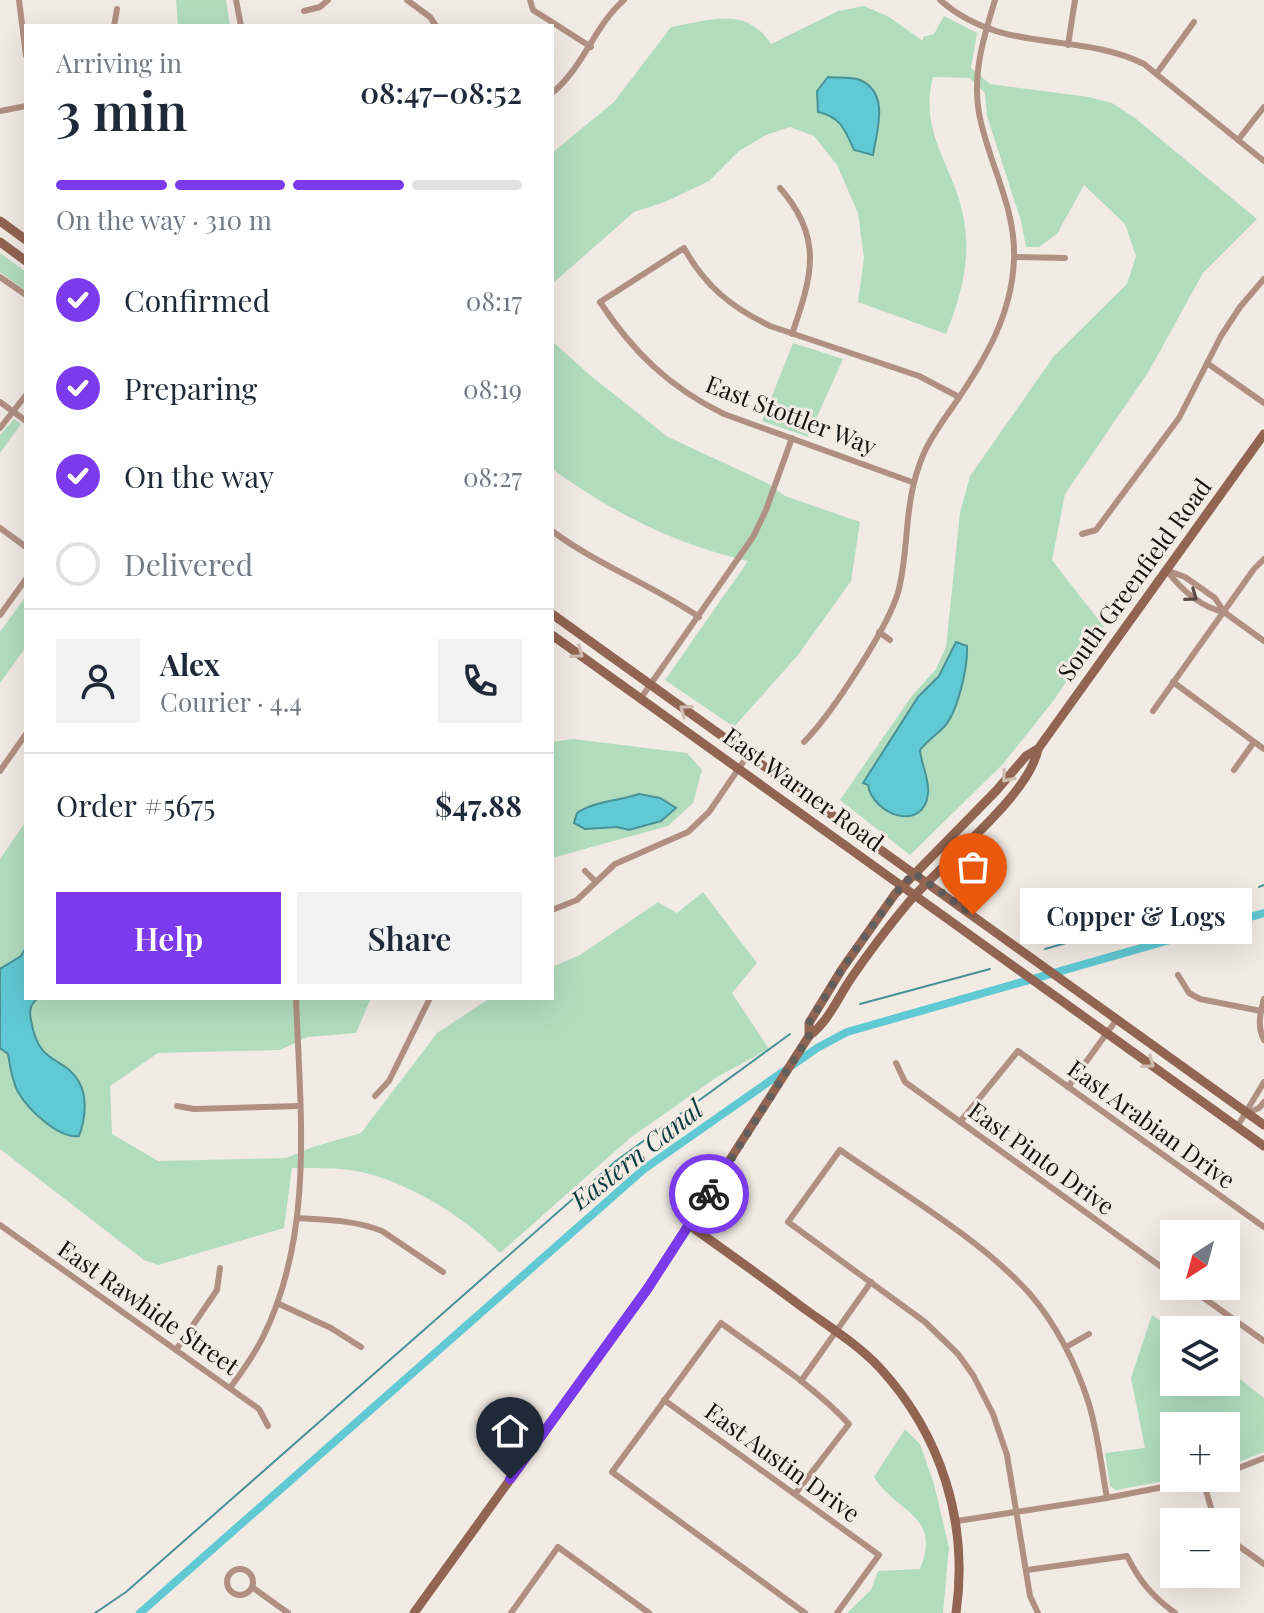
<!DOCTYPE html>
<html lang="en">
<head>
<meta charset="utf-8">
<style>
	:root { --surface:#fff; --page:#f2f2f3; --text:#1f2937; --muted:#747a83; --line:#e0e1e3; --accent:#7c3aed }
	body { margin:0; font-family:"Playfair Display",serif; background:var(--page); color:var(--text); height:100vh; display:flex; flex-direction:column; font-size:30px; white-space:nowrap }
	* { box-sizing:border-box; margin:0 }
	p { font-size:26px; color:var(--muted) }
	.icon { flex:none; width:44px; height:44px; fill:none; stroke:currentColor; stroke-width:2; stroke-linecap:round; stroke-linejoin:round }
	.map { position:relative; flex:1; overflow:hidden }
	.sheet { position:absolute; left:24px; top:24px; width:530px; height:976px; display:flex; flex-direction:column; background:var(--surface); border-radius:0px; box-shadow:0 8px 32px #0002 }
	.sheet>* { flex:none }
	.needle { width:52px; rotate:216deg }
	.buttons { position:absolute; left:1160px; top:1220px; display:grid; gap:16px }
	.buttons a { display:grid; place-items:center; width:80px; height:80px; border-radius:0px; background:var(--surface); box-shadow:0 8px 32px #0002; font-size:40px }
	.pin { position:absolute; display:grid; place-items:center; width:68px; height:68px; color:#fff; margin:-82px -34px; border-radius:50% 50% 50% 0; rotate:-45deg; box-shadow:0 0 8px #0007 }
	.pin .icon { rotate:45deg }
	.courier { position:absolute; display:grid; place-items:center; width:80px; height:80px; margin:-40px; border:6px solid #7c3aed; border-radius:50%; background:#fff; color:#222; box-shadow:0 2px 10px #0007 }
	.bubble { position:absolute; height:56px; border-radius:0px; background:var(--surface); box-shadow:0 8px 32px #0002; font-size:26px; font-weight:600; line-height:56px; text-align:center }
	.head em { font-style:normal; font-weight:600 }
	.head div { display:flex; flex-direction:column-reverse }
	.head { display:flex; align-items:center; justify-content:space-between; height:136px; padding:0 32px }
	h1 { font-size:52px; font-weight:600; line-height:60px }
	.bar { display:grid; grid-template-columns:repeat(4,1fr); gap:12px 8px; align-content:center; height:96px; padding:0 32px }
	.bar i { height:10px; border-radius:6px; background:var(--line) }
	.bar .current { background:var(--accent) }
	.bar p { grid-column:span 4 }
	.line { display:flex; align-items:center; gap:20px; padding:0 32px; border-top:2px solid var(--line) }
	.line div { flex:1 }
	.round { display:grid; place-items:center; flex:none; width:84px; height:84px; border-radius:0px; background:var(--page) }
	ol { padding:0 32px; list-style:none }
	li { display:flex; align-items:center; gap:24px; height:88px }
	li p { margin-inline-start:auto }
	li .icon { padding:8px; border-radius:50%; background:var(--accent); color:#fff; stroke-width:4 }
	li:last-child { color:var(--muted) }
	li i { width:44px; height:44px; border:4px solid var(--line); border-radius:50% }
	.button { display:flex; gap:16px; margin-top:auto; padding:16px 32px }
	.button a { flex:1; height:92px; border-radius:0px; background:var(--accent); color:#fff; font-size:32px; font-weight:600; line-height:92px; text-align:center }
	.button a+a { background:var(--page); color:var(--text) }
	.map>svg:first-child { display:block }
	.green { fill:#b1ddbd }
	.water { fill:#60c9d3; stroke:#499298; stroke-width:2 }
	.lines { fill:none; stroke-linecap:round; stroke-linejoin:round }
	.stream { stroke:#499298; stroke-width:2 }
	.canal { stroke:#60c9d3; stroke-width:8 }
	.street { stroke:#b19084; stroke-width:6 }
	.secondary { stroke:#926452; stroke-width:9 }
	.oneway { stroke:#5b4b44 }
	.oneway2 { stroke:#d0bcb1 }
	.done { stroke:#625e5a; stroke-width:8; stroke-dasharray:0 14.4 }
	.route { stroke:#7c3aed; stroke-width:10 }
	.labels { text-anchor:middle; stroke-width:6; stroke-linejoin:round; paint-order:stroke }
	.street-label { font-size:24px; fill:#14120f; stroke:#f2ebe4 }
	.water-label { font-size:26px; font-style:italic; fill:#073b3f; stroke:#f2ebe4 }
</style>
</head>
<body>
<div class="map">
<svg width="1264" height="1613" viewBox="0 0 1264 1613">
	<rect width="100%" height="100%" fill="#f2ebe4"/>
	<g class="green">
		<polygon points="176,0 226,0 230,26 178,26"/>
		<path d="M864,6l25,11 34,24v-4l11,-3 10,-18 33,17 -6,35 19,16 99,13 23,6 23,15 122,101 -54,54 -54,98 -84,123 -13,66 52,67 -50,73 -51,64 -93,91 -70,-55 71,-103 25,-28 10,-22 14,-134 10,-37 84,-120 73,-72 9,-28 -11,-32 -41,-39 -27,49 -18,13h-13l-5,-26 -34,-105 -2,-23 -15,-15 -37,-1c-15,58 23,91 31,143 7,41 -3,76 -18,114l-88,-32 6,-44 -6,-45 -21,-48 -23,-29 -24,-9 -24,8 -27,16 -30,30 -44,21 -31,10 -82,72v-131l62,-51 57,-75c38,-6 75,-22 100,17l67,-33z"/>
		<polygon points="0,253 26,272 26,291 0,272"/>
		<path d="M552,341l39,35 77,61 99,46 18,13 75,26 -9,59 -53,74 -64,72 -69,-47 83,-119c-76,-18 -133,-47 -196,-92z"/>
		<polygon points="793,343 843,359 808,437 762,421"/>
		<polygon points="14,419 21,424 0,453 0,435"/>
		<polygon points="26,596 26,647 0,683 0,632"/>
		<polygon points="573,739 687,753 702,770 693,803 668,826 552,858 552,742"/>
		<path d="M26,821v177h345l-15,35 -48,4 -28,13 -122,3 -48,33 2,48 46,27 128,-3 27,-11 48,-14 76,-100 53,-35h62v-31l28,-12 78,-53 19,11 26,-21 54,71 -25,30 37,56 -52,28 -87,61 -130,115c-30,-32 -85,-66 -127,-78 -24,-8 -56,-7 -81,-7l-8,60 -126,37 -14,-5 -144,-111v-290z"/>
		<polygon points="1152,1315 1174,1331 1174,1382 1226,1382 1226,1368 1264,1398 1264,1452 1226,1467 1226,1426 1174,1426 1174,1478 1181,1478 1116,1490 1110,1486 1105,1453 1145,1448 1131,1378"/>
		<path d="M905,1429l15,15 14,40 15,64 -6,65h-96l24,-23 7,-19 42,-2c22,-55 -24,-56 -46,-92z"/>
	</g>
	<g class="water">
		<path d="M828,77c10,1 23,0 32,3 30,13 17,50 13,75l-19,-5c-9,-20 -13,-33 -36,-38l-1,-21z"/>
		<path d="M956,642l11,4c1,20 -9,66 -23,81 -8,8 -17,14 -24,23 1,14 10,30 8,44 -5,39 -55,21 -60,-9l-5,-2 55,-86 21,-21z"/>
		<path d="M639,794l21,4 16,10 -15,13 -32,9 -12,-3 -32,2 -11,-6 3,-10c18,-12 41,-12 62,-19z"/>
		<path d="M26,947v51h12c-8,7 -9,12 -7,22 8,48 32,34 48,62 9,15 6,39 0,54 -21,3 -51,-27 -61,-44 -6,-11 -8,-26 -10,-38l-8,-6v-79l21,-13z"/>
	</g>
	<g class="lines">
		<g class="stream">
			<polyline points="1259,887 1264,885"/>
			<polyline points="1045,949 1206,903"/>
			<polyline points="860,1004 990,969"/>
			<polyline points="95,1613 126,1592 616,1161 790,1034"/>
		</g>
		<polyline class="canal" points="140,1613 644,1169 817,1048 847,1032 1264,913"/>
		<g class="street">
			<polyline points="19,0 26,56"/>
			<polyline points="236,0 241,26"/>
			<polyline points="407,0 430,17 436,26"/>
			<polyline points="530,0 533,10 591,47"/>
			<path d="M940,0c62,55 138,31 204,64l120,97"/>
			<polyline points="304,11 320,7 328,0"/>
			<polyline points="114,26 117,9"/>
			<polyline points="1068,45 1075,0"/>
			<polyline points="1157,73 1194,22"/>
			<path d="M552,93c32,-26 42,-67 72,-93"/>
			<polyline points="0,111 26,106"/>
			<polyline points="1238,140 1264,107"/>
			<path d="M780,188c44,50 32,88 12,146"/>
			<polyline points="1015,257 1065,258"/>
			<polyline points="0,277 26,295"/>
			<polyline points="1207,363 1264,403"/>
			<polyline points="0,402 26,421"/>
			<polyline points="0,428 26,395"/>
			<path d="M912,482l-188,-68c-54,-26 -92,-63 -124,-112l84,-54c21,38 47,59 86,78l149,50 40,21"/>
			<polyline points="0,528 26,547"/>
			<path d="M552,531c46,34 100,54 147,86"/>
			<polyline points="1082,534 1096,530 1179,418 1221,336 1240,307 1264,279"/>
			<polyline points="1166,570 1185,577 1215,598 1224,612 1264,641"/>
			<path d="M1167,571c14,18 33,36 57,41"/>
			<polyline points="0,615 26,579"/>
			<polyline points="879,632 890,640"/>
			<polyline points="1173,682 1264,749"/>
			<polyline points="641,698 753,537 766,510 792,438"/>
			<polyline points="1153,711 1254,569 1264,559"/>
			<path d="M804,742c27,-27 86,-117 95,-153 11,-48 4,-88 25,-136 8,-18 21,-35 32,-51 30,-44 56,-88 58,-143 2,-53 -26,-96 -35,-146 -7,-39 5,-77 16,-113"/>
			<polyline points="1234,770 1254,742"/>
			<polyline points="0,771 26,734"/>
			<polyline points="585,871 595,881"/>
			<polyline points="552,910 577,900 615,864 688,832 709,812 748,755"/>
			<polyline points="1178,975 1189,993 1200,999 1261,1011"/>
			<path d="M1264,999c-4,14 -7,28 0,41"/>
			<polyline points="896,1063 905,1082 1174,1276"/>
			<polyline points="1068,1087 1117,1019"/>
			<polyline points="375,1096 389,1081 430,998"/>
			<polyline points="177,1106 194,1109 300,1106"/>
			<polyline points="1248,1113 1259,1108 1264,1102"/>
			<polyline points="960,1122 1018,1051 1264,1227"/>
			<polyline points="1237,1127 1264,1082"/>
			<path d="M297,1218c30,2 57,2 85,13l61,41"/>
			<polyline points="0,1225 259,1409 268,1426"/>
			<polyline points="1187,1286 1264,1341"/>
			<polyline points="277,1303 331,1328 361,1347"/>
			<polyline points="1066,1347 1089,1334"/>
			<polyline points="176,1350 217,1290 220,1268"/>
			<polyline points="801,1381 871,1282"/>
			<path d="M230,1388c12,-16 24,-33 33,-51 52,-105 37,-226 33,-339"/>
			<polyline points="664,1400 879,1555 837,1613"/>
			<polyline points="1226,1473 1264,1458"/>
			<polyline points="1203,1480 1215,1522"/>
			<path d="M795,1494l54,-70c-37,-40 -85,-69 -128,-101l-109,149 193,141"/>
			<polyline points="957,1521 1107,1498 1209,1478"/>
			<polyline points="1226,1537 1264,1564"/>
			<circle cx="240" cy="1582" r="13"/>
			<path d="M1027,1570l100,-14c13,26 25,40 48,57"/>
			<polyline points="252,1587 288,1613"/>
			<polyline points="511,1613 558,1547 649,1613"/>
			<path d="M1038,1613l-8,-17 -23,-141 -14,-41 -20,-39 -15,-21 -33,-32 -137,-100 52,-72c60,42 142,90 190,144 26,30 46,70 58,107 10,31 13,65 19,97"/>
		</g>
		<g class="secondary">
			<polyline points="0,221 26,240"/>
			<polyline points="0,242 26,261"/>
			<polyline points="552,614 1264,1125"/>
			<polyline points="552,635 1264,1146"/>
			<polyline points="809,1036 809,1023 842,969 895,894 996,791 1026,756 1038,749"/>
			<path d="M689,1225c38,27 76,54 113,82 26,19 54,36 77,60 62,67 90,155 77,246"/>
			<path d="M414,1613l234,-325 161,-252c20,-15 29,-39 43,-59 17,-25 37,-51 56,-74 33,-40 121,-106 130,-154l226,-315"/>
		</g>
	</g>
	<defs><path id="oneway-chevron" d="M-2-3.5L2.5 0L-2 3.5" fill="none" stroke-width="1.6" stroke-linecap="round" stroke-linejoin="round" transform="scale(2)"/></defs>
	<use class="oneway" href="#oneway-chevron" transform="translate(1192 596) rotate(36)"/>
	<g class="oneway2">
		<use href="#oneway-chevron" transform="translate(578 653) rotate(35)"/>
		<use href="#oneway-chevron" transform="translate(685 710) rotate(-144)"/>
		<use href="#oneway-chevron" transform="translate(1007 777) rotate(130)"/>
		<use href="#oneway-chevron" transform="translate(1149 1063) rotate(36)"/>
	</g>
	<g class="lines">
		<polyline class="done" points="709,1194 809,1036 809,1023 842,969 895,894 914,873 973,915"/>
		<polyline class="route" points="510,1479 648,1288 709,1194"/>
	</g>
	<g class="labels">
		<g class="street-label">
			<text transform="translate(791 416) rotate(21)" y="8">East Stottler Way</text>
			<text transform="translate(1135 580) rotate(-54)" y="8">South Greenfield Road</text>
			<text transform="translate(803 790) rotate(36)" y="8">East Warner Road</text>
			<text transform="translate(1151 1125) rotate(36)" y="8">East Arabian Drive</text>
			<text transform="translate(1041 1159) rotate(36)" y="8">East Pinto Drive</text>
			<text transform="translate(148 1308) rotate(35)" y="8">East Rawhide Street</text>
			<text transform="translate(782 1463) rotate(36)" y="8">East Austin Drive</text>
		</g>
		<g class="water-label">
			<text transform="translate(637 1155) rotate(-38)" y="9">Eastern Canal</text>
		</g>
	</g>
</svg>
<div class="buttons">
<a><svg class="needle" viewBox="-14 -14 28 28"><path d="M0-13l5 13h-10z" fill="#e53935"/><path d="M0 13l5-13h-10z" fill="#747a83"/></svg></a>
<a><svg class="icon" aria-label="layers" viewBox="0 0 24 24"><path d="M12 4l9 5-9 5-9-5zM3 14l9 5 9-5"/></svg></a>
<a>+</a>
<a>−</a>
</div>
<div class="pin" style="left:973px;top:915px;background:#ea580c"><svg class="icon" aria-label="bag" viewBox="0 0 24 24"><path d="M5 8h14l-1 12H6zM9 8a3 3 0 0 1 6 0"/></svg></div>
<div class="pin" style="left:510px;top:1479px;background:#1f2937"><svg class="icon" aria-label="home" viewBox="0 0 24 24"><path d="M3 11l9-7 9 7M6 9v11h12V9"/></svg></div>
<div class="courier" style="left:709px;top:1194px"><svg class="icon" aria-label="bike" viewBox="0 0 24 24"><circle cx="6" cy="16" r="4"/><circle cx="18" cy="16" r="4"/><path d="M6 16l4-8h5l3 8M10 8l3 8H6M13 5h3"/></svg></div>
<div class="bubble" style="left:1020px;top:888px;width:232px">Copper &amp; Logs</div>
<section class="sheet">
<div class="head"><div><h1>3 min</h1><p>Arriving in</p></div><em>08:47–08:52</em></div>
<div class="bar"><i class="current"></i><i class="current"></i><i class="current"></i><i></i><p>On the way · 310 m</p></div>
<ol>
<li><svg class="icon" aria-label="check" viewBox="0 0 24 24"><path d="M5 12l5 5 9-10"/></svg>Confirmed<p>08:17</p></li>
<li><svg class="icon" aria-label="check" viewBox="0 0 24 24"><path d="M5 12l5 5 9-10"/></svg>Preparing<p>08:19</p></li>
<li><svg class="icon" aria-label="check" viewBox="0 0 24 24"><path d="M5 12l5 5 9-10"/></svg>On the way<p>08:27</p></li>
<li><i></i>Delivered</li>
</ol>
<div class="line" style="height:144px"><a class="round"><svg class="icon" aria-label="person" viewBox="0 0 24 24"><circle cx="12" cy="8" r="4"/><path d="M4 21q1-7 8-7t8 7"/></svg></a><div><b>Alex</b><p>Courier · 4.4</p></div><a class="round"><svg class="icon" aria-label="phone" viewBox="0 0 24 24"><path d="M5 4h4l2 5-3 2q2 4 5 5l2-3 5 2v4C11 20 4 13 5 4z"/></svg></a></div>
<div class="line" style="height:104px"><div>Order #5675</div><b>$47.88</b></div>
<div class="button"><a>Help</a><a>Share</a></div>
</section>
</div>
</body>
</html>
